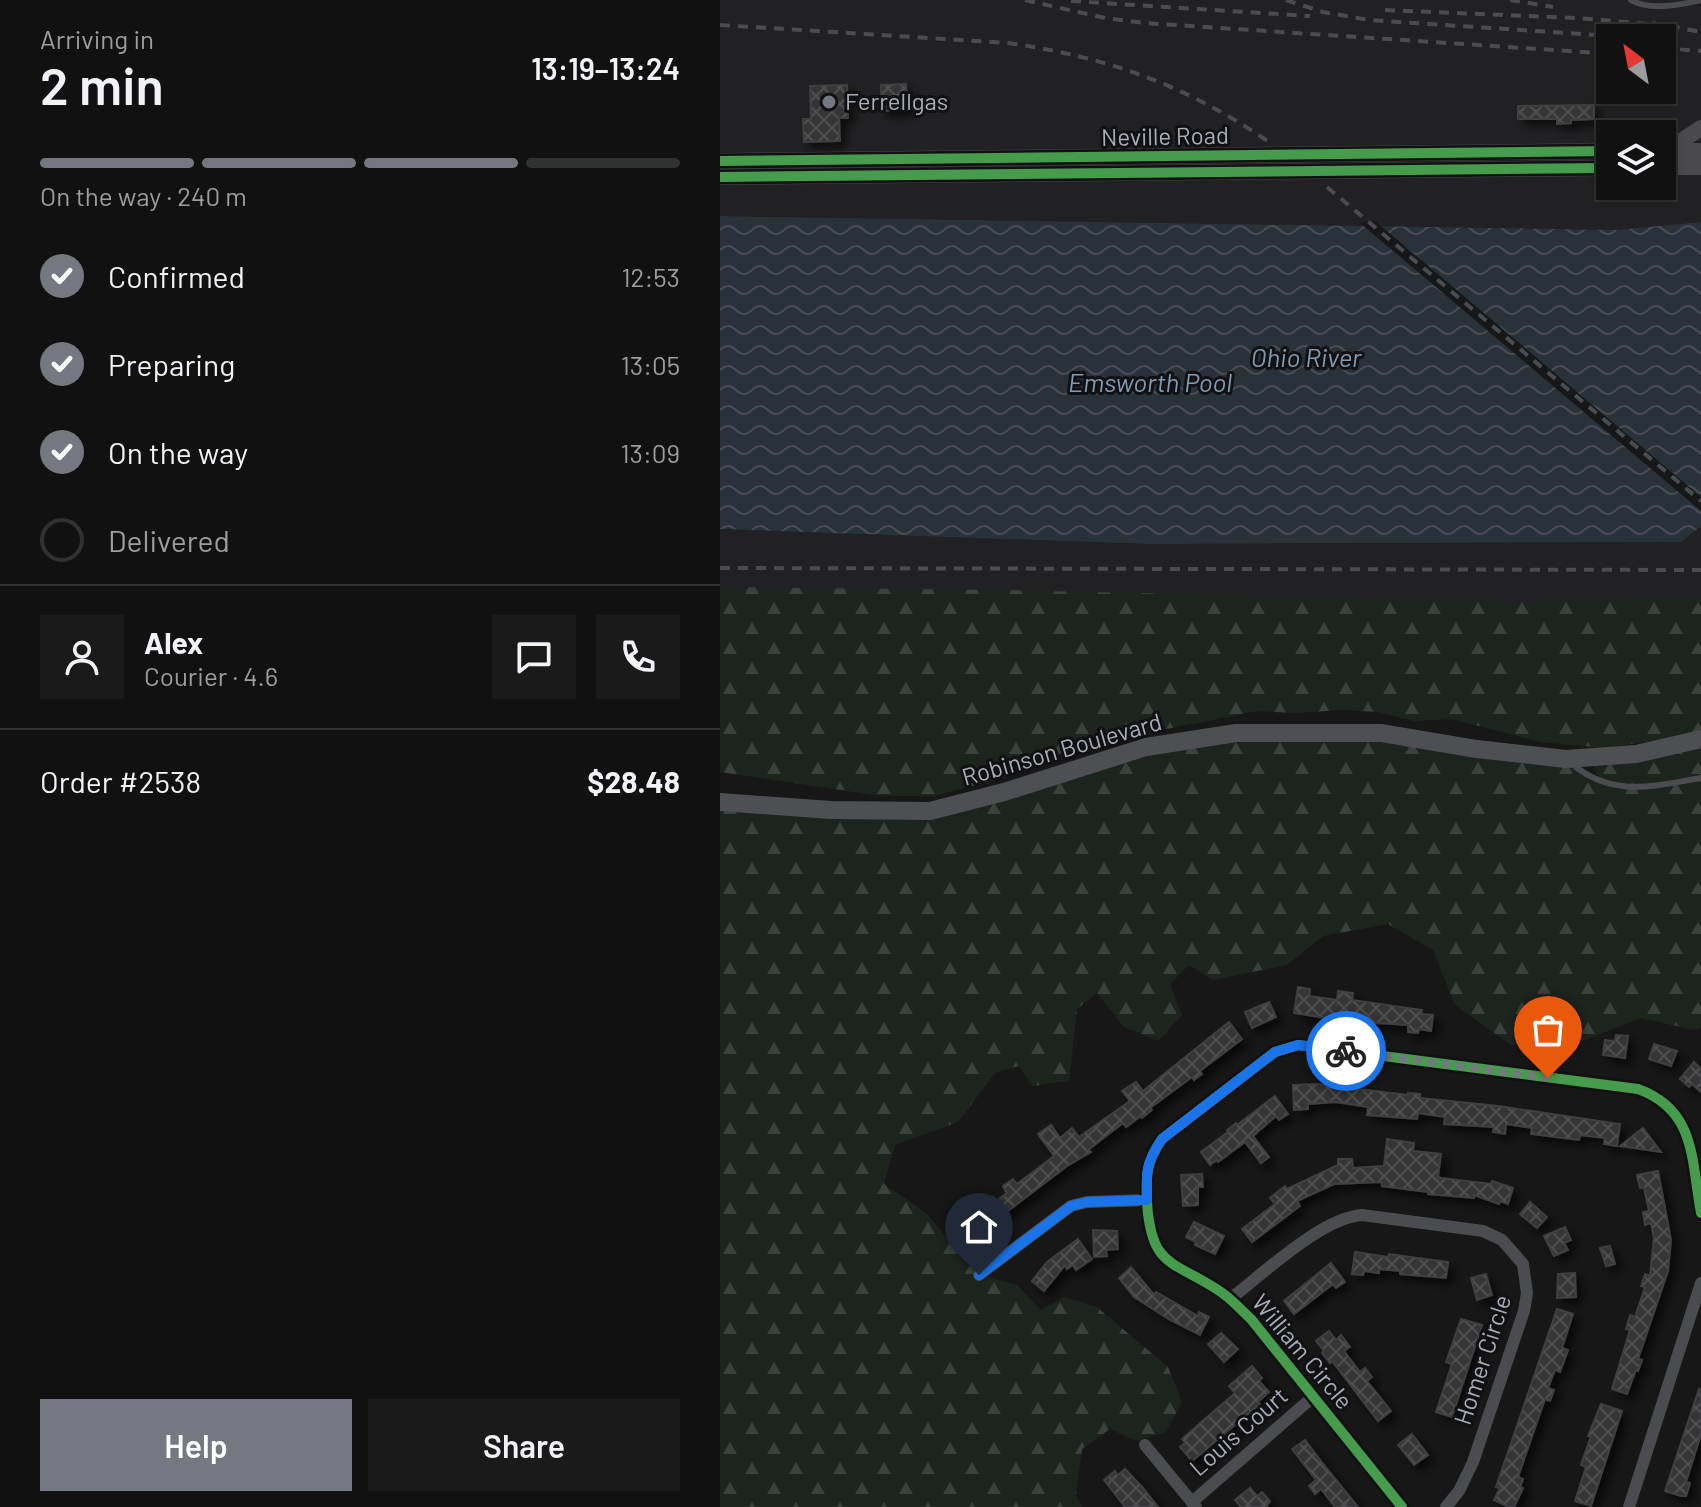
<!DOCTYPE html>
<html lang="en">
<head>
<meta charset="utf-8">
<style>
	:root { --surface:#111; --page:#1a1a1a; --text:#f1f3f6; --muted:#9c9d9f; --line:#303131; --accent:#757880 }
	body { margin:0; font-family:Barlow,sans-serif; background:var(--page); color:var(--text); height:100vh; display:flex; flex-direction:column; font-size:30px; white-space:nowrap }
	* { box-sizing:border-box; margin:0 }
	p { font-size:26px; color:var(--muted) }
	.icon { flex:none; width:44px; height:44px; fill:none; stroke:currentColor; stroke-width:2; stroke-linecap:round; stroke-linejoin:round }
	.map { position:relative; flex:1; overflow:hidden }
	.sheet { display:flex; flex-direction:column; background:var(--surface); width:720px }
	.sheet>* { flex:none }
	.needle { width:52px; rotate:328deg }
	.tools { position:absolute; left:876px; top:24px; display:grid; gap:16px }
	.tools a { display:grid; place-items:center; width:80px; height:80px; border-radius:0px; background:var(--surface); box-shadow:0 2px 6px #0004,0 0 0 2px var(--line); font-size:40px }
	.pin { position:absolute; display:grid; place-items:center; width:68px; height:68px; color:#fff; margin:-82px -34px; border-radius:50% 50% 50% 0; rotate:-45deg; box-shadow:0 0 8px #0007 }
	.pin .icon { rotate:45deg }
	.courier { position:absolute; display:grid; place-items:center; width:80px; height:80px; margin:-40px; border:6px solid #1a73e8; border-radius:50%; background:#fff; color:#222; box-shadow:0 2px 10px #0007 }
	.summary em { font-style:normal; font-weight:600 }
	.summary div { display:flex; flex-direction:column-reverse }
	.summary { display:flex; align-items:center; justify-content:space-between; height:136px; padding:0 40px }
	h1 { font-size:52px; font-weight:600; line-height:60px }
	.bar { display:grid; grid-template-columns:repeat(4,1fr); gap:12px 8px; align-content:center; height:96px; padding:0 40px }
	.bar i { height:10px; border-radius:6px; background:var(--line) }
	.bar .active { background:var(--accent) }
	.bar p { grid-column:span 4 }
	.line { display:flex; align-items:center; gap:20px; padding:0 40px; border-top:2px solid var(--line) }
	.line div { flex:1 }
	.round { display:grid; place-items:center; flex:none; width:84px; height:84px; border-radius:0px; background:var(--page) }
	ol { padding:0 40px; list-style:none }
	li { display:flex; align-items:center; gap:24px; height:88px }
	li p { margin-inline-start:auto }
	li .icon { padding:8px; border-radius:50%; background:var(--accent); color:#fff; stroke-width:4 }
	li:last-child { color:var(--muted) }
	li i { width:44px; height:44px; border:4px solid var(--line); border-radius:50% }
	.cta { display:flex; gap:16px; margin-top:auto; padding:16px 40px }
	.cta a { flex:1; height:92px; border-radius:0px; background:var(--accent); color:#fff; font-size:32px; font-weight:600; line-height:92px; text-align:center }
	.cta a+a { background:var(--page); color:var(--text) }
	main { display:flex; flex:1; min-height:0 }
	.map>svg:first-child { display:block }
	.built { fill:#212123; fill-rule:evenodd }
	.forest { fill:url(#forest-firs) }
	.water { fill:url(#water-waves) }
	.pier { fill:#171717 }
	.building { fill:url(#building-cross-hatch); stroke:#3f4043; stroke-width:2; filter:url(#shadow) }
	.lines { fill:none; stroke-linecap:round; stroke-linejoin:round }
	.lane { stroke:#4b4c50; stroke-width:6 }
	.street { stroke:#4b4c50; stroke-width:12 }
	.secondary { stroke:#4a4a4e; stroke-width:16 }
	.primary { stroke:#4d4f52; stroke-width:18 }
	.rail { stroke:#4b4c4f; stroke-width:4; stroke-dasharray:10 8; stroke-linecap:butt }
	.cycleway-casing { stroke:#111113; stroke-width:15 }
	.cycleway { stroke:#469c4c; stroke-width:10 }
	.done { stroke:#757880; stroke-width:8; stroke-dasharray:0 14.4 }
	.route { stroke:#1a73e8; stroke-width:10 }
	.poi-dot { fill:#757880; stroke:#111113; stroke-width:3 }
	.labels { text-anchor:middle; stroke-width:6; stroke-linejoin:round; paint-order:stroke }
	.poi-label { font-size:24px; fill:#a8adb8; stroke:#111113; text-anchor:start }
	.street-label { font-size:24px; fill:#a8adb8; stroke:#111113 }
	.water-label { font-size:26px; font-style:italic; fill:#7f9bb3; stroke:#111113 }
</style>
</head>
<body>
<main>
<section class="sheet">
<div class="summary"><div><h1>2 min</h1><p>Arriving in</p></div><em>13:19–13:24</em></div>
<div class="bar"><i class="active"></i><i class="active"></i><i class="active"></i><i></i><p>On the way · 240 m</p></div>
<ol>
<li><svg class="icon" aria-label="check" viewBox="0 0 24 24"><path d="M5 12l5 5 9-10"/></svg>Confirmed<p>12:53</p></li>
<li><svg class="icon" aria-label="check" viewBox="0 0 24 24"><path d="M5 12l5 5 9-10"/></svg>Preparing<p>13:05</p></li>
<li><svg class="icon" aria-label="check" viewBox="0 0 24 24"><path d="M5 12l5 5 9-10"/></svg>On the way<p>13:09</p></li>
<li><i></i>Delivered</li>
</ol>
<div class="line" style="height:144px"><a class="round"><svg class="icon" aria-label="person" viewBox="0 0 24 24"><circle cx="12" cy="8" r="4"/><path d="M4 21q1-7 8-7t8 7"/></svg></a><div><b>Alex</b><p>Courier · 4.6</p></div><a class="round"><svg class="icon" aria-label="chat" viewBox="0 0 24 24"><path d="M4 5h16v11H9l-5 4z"/></svg></a><a class="round"><svg class="icon" aria-label="phone" viewBox="0 0 24 24"><path d="M5 4h4l2 5-3 2q2 4 5 5l2-3 5 2v4C11 20 4 13 5 4z"/></svg></a></div>
<div class="line" style="height:104px"><div>Order #2538</div><b>$28.48</b></div>
<div class="cta"><a>Help</a><a>Share</a></div>
</section>
<div class="map">
<svg width="981" height="1507" viewBox="0 0 981 1507">
	<defs>
		<pattern id="forest-firs" width="22" height="20" patternUnits="userSpaceOnUse" patternTransform="scale(2)"><rect width="22" height="20" fill="#1d241e"/><path d="M5 1l3.5 6h-7zM16 11l3.5 6h-7z" fill="#3b413d"/></pattern>
		<pattern id="water-waves" width="16" height="10" patternUnits="userSpaceOnUse" patternTransform="scale(2)"><rect width="16" height="10" fill="#2a3239"/><path d="M0 5q4-4 8 0t8 0" fill="none" stroke="#464d54"/></pattern>
		<pattern id="building-cross-hatch" width="8" height="8" patternUnits="userSpaceOnUse" patternTransform="scale(2)"><rect width="8" height="8" fill="#353536"/><path d="M0 0l8 8M0 8l8-8" fill="none" stroke="#4f5051"/></pattern>
		<filter id="shadow"><feDropShadow dx="6" dy="6" stdDeviation="4" flood-color="#0009"/></filter>
	</defs>
	<rect width="100%" height="100%" fill="#171717"/>
	<g class="built">
		<path d="M0,0h981v151h-39v-17h-52v17l-890,10zM890,38h52v52h-52z"/>
		<polygon points="942,167 981,167 981,222 896,230 0,216 0,177 890,168 890,186 942,186"/>
		<polygon points="981,526 981,632 0,638 0,529 428,544 960,542"/>
	</g>
	<g class="forest">
		<polygon points="0,587 283,590 803,602 981,596 981,730 959,737 884,748 820,742 732,719 694,721 658,712 622,710 576,713 537,711 391,740 322,759 290,776 215,796 161,796 0,772"/>
		<polygon points="516,736 661,737 846,760 896,788 981,779 981,1027 974,1030 920,1018 863,1041 791,1045 735,1005 713,950 668,924 603,936 567,965 493,980 469,965 450,984 462,1015 438,1041 404,1027 377,993 357,1009 349,1081 312,1086 299,1066 275,1073 238,1122 175,1145 164,1184 206,1213 257,1274 297,1285 321,1310 344,1297 377,1307 448,1367 462,1402 446,1432 416,1441 390,1429 362,1449 356,1495 362,1507 0,1507 0,804 208,818 427,751"/>
		<path d="M981,740v37c-24,3 -103,24 -107,-12z"/>
	</g>
	<polygon class="water" points="0,216 896,230 981,222 981,526 961,542 428,544 0,529"/>
	<polygon class="pier" points="655,221 981,497 981,511 639,222"/>
	<g class="building">
		<polygon points="186,84 187,110 162,111 161,85"/>
		<polygon points="127,85 128,118 119,118 120,141 84,142 83,119 91,119 90,86"/>
		<polygon points="874,105 874,119 851,120 851,123 837,124 837,119 798,119 798,106"/>
		<polygon points="578,987 590,989 589,996 617,1000 618,991 633,993 632,1000 702,1010 701,1014 713,1015 711,1031 699,1029 698,1033 688,1032 688,1025 624,1021 574,1013"/>
		<polygon points="549,1002 556,1017 532,1028 525,1012"/>
		<polygon points="509,1022 522,1039 480,1071 482,1074 474,1080 472,1077 430,1108 432,1110 422,1118 421,1116 406,1127 403,1123 368,1150 371,1152 347,1166 251,1239 241,1226 256,1215 247,1203 255,1198 264,1210 287,1193 283,1186 293,1179 297,1184 334,1156 318,1134 331,1125 340,1138 352,1128 359,1137 410,1101 402,1091 416,1082 423,1091"/>
		<polygon points="896,1035 908,1036 905,1058 883,1055 885,1040 895,1041"/>
		<polygon points="934,1044 957,1051 951,1066 929,1059"/>
		<polygon points="974,1062 981,1069 981,1092 972,1084 969,1087 960,1079"/>
		<polygon points="597,1084 688,1095 688,1093 700,1094 700,1098 778,1106 900,1124 897,1146 884,1144 885,1138 860,1135 859,1140 811,1134 812,1128 786,1124 785,1134 773,1132 774,1127 724,1124 725,1117 698,1113 697,1119 647,1115 648,1107 616,1102 588,1104 588,1109 574,1110 573,1085"/>
		<polygon points="555,1096 568,1114 559,1120 556,1116 533,1136 549,1157 541,1163 525,1142 498,1162 497,1160 490,1165 481,1152 508,1132 507,1130 516,1123 517,1125"/>
		<polygon points="923,1128 941,1152 900,1146"/>
		<polygon points="667,1139 694,1143 693,1151 721,1154 718,1177 721,1178 771,1184 772,1181 793,1188 788,1204 780,1201 779,1204 754,1195 754,1198 708,1194 708,1192 662,1186 662,1182 614,1184 577,1201 580,1206 532,1242 522,1229 555,1204 550,1198 565,1186 567,1189 618,1165 618,1159 632,1159 633,1168 664,1166"/>
		<polygon points="938,1171 951,1240 948,1271 918,1359 922,1360 918,1371 916,1370 907,1394 892,1389 910,1330 906,1329 910,1315 915,1317 925,1287 921,1286 925,1274 930,1276 934,1238 931,1223 925,1225 923,1212 929,1211 924,1188 920,1188 917,1175"/>
		<polygon points="482,1174 483,1187 478,1187 478,1205 463,1206 461,1175"/>
		<polygon points="810,1202 827,1217 817,1228 800,1214"/>
		<polygon points="474,1222 504,1236 495,1254 475,1245 476,1242 466,1237"/>
		<polygon points="845,1227 851,1240 844,1243 848,1250 834,1256 824,1236"/>
		<polygon points="373,1230 397,1231 398,1249 386,1250 387,1256 374,1257"/>
		<polygon points="358,1239 372,1259 356,1270 353,1265 347,1269 345,1265 324,1291 312,1281 327,1262"/>
		<polygon points="890,1246 895,1264 886,1266 880,1248"/>
		<polygon points="635,1252 668,1257 669,1254 728,1262 726,1278 680,1274 680,1271 659,1269 659,1273 644,1271 643,1275 632,1274"/>
		<polygon points="611,1263 625,1282 616,1288 613,1284 574,1314 564,1301"/>
		<polygon points="411,1267 434,1295 436,1292 478,1316 479,1312 489,1317 480,1335 450,1320 414,1297 399,1278"/>
		<polygon points="855,1273 856,1297 837,1298 838,1274"/>
		<polygon points="766,1274 772,1295 757,1300 751,1278"/>
		<polygon points="837,1309 853,1314 842,1348 848,1350 840,1372 835,1370 828,1388 834,1390 830,1401 825,1399 798,1477 803,1479 800,1487 803,1488 794,1507 789,1507 774,1500 780,1488 776,1487"/>
		<polygon points="741,1319 762,1325 732,1417 716,1412 732,1364 726,1362"/>
		<polygon points="609,1331 616,1340 621,1335 630,1347 624,1351 640,1372 645,1368 652,1377 647,1381 671,1411 658,1421 612,1361 610,1363 602,1353 604,1351 596,1341"/>
		<polygon points="501,1333 518,1349 504,1362 488,1344"/>
		<polygon points="532,1366 542,1378 539,1381 549,1392 538,1402 540,1404 472,1461 460,1447 465,1443 462,1439 515,1393 509,1386"/>
		<polygon points="979,1389 981,1389 981,1434 966,1482 970,1483 966,1496 961,1496 945,1491"/>
		<polygon points="881,1404 902,1411 871,1506 855,1501 866,1467 861,1465 871,1436 868,1436"/>
		<polygon points="692,1434 708,1455 694,1465 678,1445"/>
		<polygon points="585,1440 608,1470 638,1507 615,1507 601,1489 595,1494 589,1486 596,1480 572,1449"/>
		<polygon points="405,1469 423,1488 438,1507 405,1507 384,1480 395,1471 398,1475"/>
		<polygon points="530,1488 537,1496 542,1492 550,1501 546,1507 521,1507 515,1500"/>
	</g>
	<g class="lines">
		<g class="lane">
			<path d="M911,0c18,11 50,5 70,0"/>
			<path d="M852,764c41,34 81,22 129,14"/>
		</g>
		<g class="street">
			<polyline points="259,1275 351,1206 367,1202 427,1200"/>
			<path d="M510,1299c34,-26 91,-81 132,-84l121,16 19,9 21,24 4,29 -3,18 -51,151 -14,29 -13,16"/>
			<polyline points="425,1445 476,1507"/>
			<polyline points="472,1502 594,1396"/>
			<path d="M682,1507l-151,-188c-11,-10 -20,-21 -33,-29 -46,-30 -67,-23 -71,-88 -1,-28 -1,-39 15,-63l113,-87 23,-7 340,44c58,21 53,70 63,124"/>
			<polyline points="909,1507 981,1283"/>
		</g>
		<g class="secondary">
			<polyline points="946,151 981,128"/>
			<polyline points="947,151 981,151"/>
			<polyline points="0,161 890,151"/>
			<polyline points="942,167 981,167"/>
			<polyline points="0,177 890,168"/>
		</g>
		<polyline class="primary" points="0,802 111,810 210,811 284,792 426,747 516,733 662,733 757,749 846,759 916,754 981,739"/>
		<g class="rail">
			<polyline points="305,0 385,18 425,23 879,53"/>
			<polyline points="566,0 603,12 649,20 922,38"/>
			<polyline points="790,0 833,7"/>
			<polyline points="351,1 590,16"/>
			<polyline points="665,10 856,18 942,25"/>
			<polyline points="932,23 981,32"/>
			<path d="M0,25l288,18c99,14 178,42 261,99"/>
			<polyline points="942,48 981,51"/>
			<polyline points="607,187 981,501"/>
			<polyline points="0,568 981,570"/>
		</g>
		<g class="cycleway-casing">
			<g id="cycleway">
				<polyline points="0,161 890,151"/>
				<polyline points="0,177 890,168"/>
				<path d="M682,1507l-151,-188c-11,-10 -20,-21 -33,-29 -46,-30 -67,-23 -71,-88 -1,-28 -1,-39 15,-63l113,-87 23,-7 340,44c58,21 53,70 63,124"/>
			</g>
		</g>
		<use href="#cycleway" class="cycleway"/>
	</g>
	<g class="lines">
		<polyline class="done" points="626,1051 828,1078"/>
		<path class="route" d="M259,1275l92,-69 16,-4 60,-2c-1,-28 -1,-38 15,-61l113,-87 23,-7 48,6"/>
	</g>
	<circle class="poi-dot" cx="109" cy="102" r="8"/>
	<g class="labels">
		<g class="poi-label">
			<text x="125" y="110">Ferrellgas</text>
		</g>
		<g class="street-label">
			<text transform="translate(445 137) rotate(-1)" y="8">Neville Road</text>
			<text transform="translate(342 750) rotate(-16)" y="8">Robinson Boulevard</text>
			<text transform="translate(582 1352) rotate(50)" y="8">William Circle</text>
			<text transform="translate(763 1360) rotate(-72)" y="8">Homer Circle</text>
			<text transform="translate(519 1432) rotate(-41)" y="8">Louis Court</text>
		</g>
		<g class="water-label">
			<text x="586" y="367">Ohio River</text>
			<text x="430" y="392">Emsworth Pool</text>
		</g>
	</g>
</svg>
<div class="tools">
<a><svg class="needle" viewBox="-14 -14 28 28"><path d="M0-13l5 13h-10z" fill="#e53935"/><path d="M0 13l5-13h-10z" fill="#9c9d9f"/></svg></a>
<a><svg class="icon" aria-label="layers" viewBox="0 0 24 24"><path d="M12 4l9 5-9 5-9-5zM3 14l9 5 9-5"/></svg></a>
</div>
<div class="pin" style="left:828px;top:1078px;background:#ea580c"><svg class="icon" aria-label="bag" viewBox="0 0 24 24"><path d="M5 8h14l-1 12H6zM9 8a3 3 0 0 1 6 0"/></svg></div>
<div class="pin" style="left:259px;top:1275px;background:#1f2937"><svg class="icon" aria-label="home" viewBox="0 0 24 24"><path d="M3 11l9-7 9 7M6 9v11h12V9"/></svg></div>
<div class="courier" style="left:626px;top:1051px"><svg class="icon" aria-label="bike" viewBox="0 0 24 24"><circle cx="6" cy="16" r="4"/><circle cx="18" cy="16" r="4"/><path d="M6 16l4-8h5l3 8M10 8l3 8H6M13 5h3"/></svg></div>
</div>
</main>
</body>
</html>
